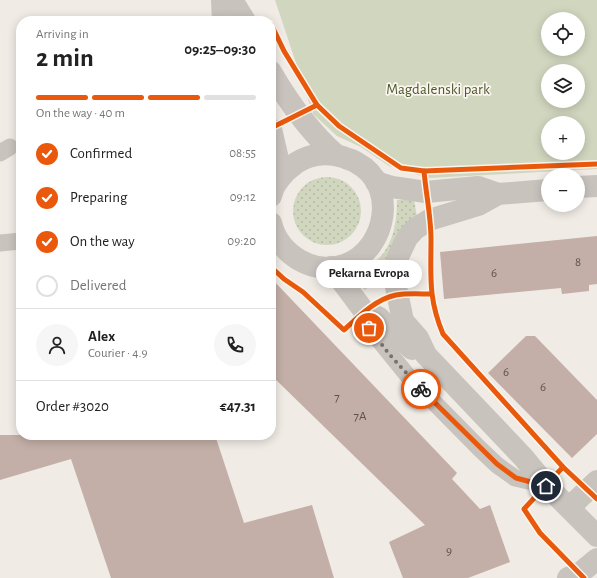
<!DOCTYPE html>
<html lang="en">
<head>
<meta charset="utf-8">
<style>
	:root { --surface:#fff; --page:#f6f6f6; --text:#222; --muted:#767676; --line:#e0e0e0; --accent:#ea580c }
	body { margin:0; font-family:"Alegreya Sans",sans-serif; background:var(--page); color:var(--text); height:100vh; display:flex; flex-direction:column; font-size:15px; white-space:nowrap }
	* { box-sizing:border-box; margin:0 }
	p { font-size:13px; color:var(--muted) }
	.icon { flex:none; width:22px; height:22px; fill:none; stroke:currentColor; stroke-width:2; stroke-linecap:round; stroke-linejoin:round }
	.map { position:relative; flex:1; overflow:hidden }
	.details { position:absolute; left:16px; top:16px; width:260px; height:424px; display:flex; flex-direction:column; background:var(--surface); border-radius:16px; box-shadow:0 2px 10px #0003 }
	.details>* { flex:none }
	.controls { position:absolute; left:541px; top:12px; display:grid; gap:8px }
	.controls a { display:grid; place-items:center; width:44px; height:44px; border-radius:50%; background:var(--surface); box-shadow:0 2px 10px #0003; font-size:20px }
	.pin { position:absolute; display:grid; place-items:center; width:34px; height:34px; color:#fff; margin:-17px; border:2px solid #fff; border-radius:50%; box-shadow:0 1px 4px #0007 }
	.courier { position:absolute; display:grid; place-items:center; width:40px; height:40px; margin:-20px; border:3px solid #ea580c; border-radius:50%; background:#fff; color:#222; box-shadow:0 1px 5px #0007 }
	.bubble { position:absolute; height:28px; border-radius:14px; background:var(--surface); box-shadow:0 2px 10px #0003; font-size:13px; font-weight:600; line-height:28px; text-align:center }
	.summary em { font-style:normal; font-weight:600 }
	.summary div { display:flex; flex-direction:column-reverse }
	.summary { display:flex; align-items:center; justify-content:space-between; height:68px; padding:0 20px }
	h1 { font-size:26px; font-weight:600; line-height:30px }
	.bar { display:grid; grid-template-columns:repeat(4,1fr); gap:6px 4px; align-content:center; height:48px; padding:0 20px }
	.bar i { height:5px; border-radius:3px; background:var(--line) }
	.bar .on { background:var(--accent) }
	.bar p { grid-column:span 4 }
	.line { display:flex; align-items:center; gap:10px; padding:0 20px; border-top:1px solid var(--line) }
	.line div { flex:1 }
	.round { display:grid; place-items:center; flex:none; width:42px; height:42px; border-radius:21px; background:var(--page) }
	ol { padding:0 20px; list-style:none }
	li { display:flex; align-items:center; gap:12px; height:44px }
	li p { margin-inline-start:auto }
	li .icon { padding:4px; border-radius:50%; background:var(--accent); color:#fff; stroke-width:4 }
	li:last-child { color:var(--muted) }
	li i { width:22px; height:22px; border:2px solid var(--line); border-radius:50% }
	.map>svg:first-child { display:block }
	.grass { fill:url(#grass-dots) }
	.park { fill:#d1d6bf; fill-rule:evenodd }
	.building { fill:#c3afa7 }
	.lines { fill:none; stroke-linecap:round; stroke-linejoin:round }
	.service { stroke:#c9c3be; stroke-width:17 }
	.minor { stroke:#c9c3be; stroke-width:22 }
	.tertiary { stroke:#c9c3be; stroke-width:22 }
	.cycleway-casing { stroke:#fbf5ee; stroke-width:8 }
	.cycleway { stroke:#e8590c; stroke-width:5 }
	.done { stroke:#7a716c; stroke-width:4; stroke-dasharray:0 7.2 }
	.route { stroke:#ea580c; stroke-width:5 }
	.labels { text-anchor:middle; stroke-width:3.5; stroke-linejoin:round; paint-order:stroke }
	.number-label { font-size:13px; fill:#5d504a }
	.park-label { font-size:15px; fill:#4a5a2e; stroke:#fbf5ee }
</style>
</head>
<body>
<div class="map">
<svg width="597" height="578" viewBox="0 0 597 578">
	<defs>
		<pattern id="grass-dots" width="8" height="8" patternUnits="userSpaceOnUse"><rect width="8" height="8" fill="#d1d6bf"/><path d="M2 2h.1M6 6h.1" fill="none" stroke="#b4b8a4" stroke-width="1.8" stroke-linecap="round"/></pattern>
	</defs>
	<rect width="100%" height="100%" fill="#f0ebe5"/>
	<g class="grass">
		<circle cx="327" cy="211" r="34"/>
		<path d="M397,200h17l3,17 -32,62 -9,3 -11,8 -13,-13c35,-16 45,-40 45,-77z"/>
	</g>
	<path class="park" d="M275,0h322v169l-169,9 -39,-12 -28,-19 -24,-11 -24,-22zM548,19h30v30h-30zM548,71h30v30h-30zM548,123h30v30h-30z"/>
	<g class="building">
		<polygon points="597,236 597,284 589,285 589,291 562,294 561,288 444,299 440,252"/>
		<polygon points="271,278 457,473 452,479 480,509 490,505 510,562 468,578 403,578 389,542 425,525 271,375"/>
		<polygon points="526,336 535,336 597,400 597,434 572,458 488,373"/>
		<polygon points="0,435 215,435 244,523 312,505 334,578 111,578 71,459 0,480"/>
	</g>
	<g class="lines">
		<g class="service">
			<polyline points="0,153 10,147"/>
			<polyline points="0,243 21,241"/>
			<polyline points="364,311 369,328 408,376 480,449 497,465 515,478 546,485"/>
		</g>
		<g class="minor">
			<polyline points="570,507 597,481"/>
			<polyline points="568,578 580,573 597,559"/>
		</g>
		<g class="tertiary">
			<polyline points="222,0 223,21"/>
			<polyline points="232,0 245,21"/>
			<path d="M271,72c18,31 38,59 65,83"/>
			<polyline points="271,129 278,159 279,179"/>
			<polyline points="376,182 392,187 426,192 478,187 498,194"/>
			<polyline points="578,187 597,186"/>
			<polyline points="548,190 498,194 478,205 429,220 415,229 407,238 398,257 395,273 396,287 403,321 418,338 426,355 523,457 546,485 597,536"/>
			<path d="M271,196c3,-14 14,-25 25,-33 14,-9 31,-11 47,-6 4,2 10,3 14,6 41,22 30,85 -10,101 -32,13 -68,-9 -76,-41"/>
			<polyline points="331,267 364,311 378,317 412,349"/>
		</g>
		<g class="cycleway-casing">
			<g id="cycleway">
				<polyline points="271,24 284,51 317,105 339,126 401,168 424,171 597,164"/>
				<polyline points="271,128 317,105"/>
				<path d="M424,171c2,23 7,46 7,68 0,37 -3,59 12,95l120,133 34,32"/>
				<path d="M271,267l13,12 19,13 41,38c15,-14 32,-31 52,-35 11,-2 24,-1 35,-1"/>
				<polyline points="563,467 524,509 540,533 584,578"/>
			</g>
		</g>
		<use href="#cycleway" class="cycleway"/>
	</g>
	<g class="lines">
		<polyline class="done" points="369,328 389,354 421,389"/>
		<polyline class="route" points="421,389 497,464 516,478 546,486"/>
	</g>
	<g class="labels">
		<g class="number-label">
			<text x="578" y="266">8</text>
			<text x="494" y="277">6</text>
			<text x="506" y="376">6</text>
			<text x="543" y="391">6</text>
			<text x="337" y="401">7</text>
			<text x="360" y="420">7A</text>
			<text x="449" y="555">9</text>
		</g>
		<g class="park-label">
			<text x="438" y="94">Magdalenski park</text>
		</g>
	</g>
</svg>
<div class="controls">
<a><svg class="icon" aria-label="locate" viewBox="0 0 24 24"><circle cx="12" cy="12" r="6"/><path d="M12 2v4M12 18v4M2 12h4M18 12h4"/></svg></a>
<a><svg class="icon" aria-label="layers" viewBox="0 0 24 24"><path d="M12 4l9 5-9 5-9-5zM3 14l9 5 9-5"/></svg></a>
<a>+</a>
<a>−</a>
</div>
<div class="pin" style="left:369px;top:328px;background:#ea580c"><svg class="icon" aria-label="bag" viewBox="0 0 24 24"><path d="M5 8h14l-1 12H6zM9 8a3 3 0 0 1 6 0"/></svg></div>
<div class="pin" style="left:546px;top:486px;background:#1f2937"><svg class="icon" aria-label="home" viewBox="0 0 24 24"><path d="M3 11l9-7 9 7M6 9v11h12V9"/></svg></div>
<div class="courier" style="left:421px;top:389px"><svg class="icon" aria-label="bike" viewBox="0 0 24 24"><circle cx="6" cy="16" r="4"/><circle cx="18" cy="16" r="4"/><path d="M6 16l4-8h5l3 8M10 8l3 8H6M13 5h3"/></svg></div>
<div class="bubble" style="left:316px;top:260px;width:106px">Pekarna Evropa</div>
<section class="details">
<div class="summary"><div><h1>2 min</h1><p>Arriving in</p></div><em>09:25–09:30</em></div>
<div class="bar"><i class="on"></i><i class="on"></i><i class="on"></i><i></i><p>On the way · 40 m</p></div>
<ol>
<li><svg class="icon" aria-label="check" viewBox="0 0 24 24"><path d="M5 12l5 5 9-10"/></svg>Confirmed<p>08:55</p></li>
<li><svg class="icon" aria-label="check" viewBox="0 0 24 24"><path d="M5 12l5 5 9-10"/></svg>Preparing<p>09:12</p></li>
<li><svg class="icon" aria-label="check" viewBox="0 0 24 24"><path d="M5 12l5 5 9-10"/></svg>On the way<p>09:20</p></li>
<li><i></i>Delivered</li>
</ol>
<div class="line" style="height:72px"><a class="round"><svg class="icon" aria-label="person" viewBox="0 0 24 24"><circle cx="12" cy="8" r="4"/><path d="M4 21q1-7 8-7t8 7"/></svg></a><div><b>Alex</b><p>Courier · 4.9</p></div><a class="round"><svg class="icon" aria-label="phone" viewBox="0 0 24 24"><path d="M5 4h4l2 5-3 2q2 4 5 5l2-3 5 2v4C11 20 4 13 5 4z"/></svg></a></div>
<div class="line" style="height:52px"><div>Order #3020</div><b>€47.31</b></div>
</section>
</div>
</body>
</html>
